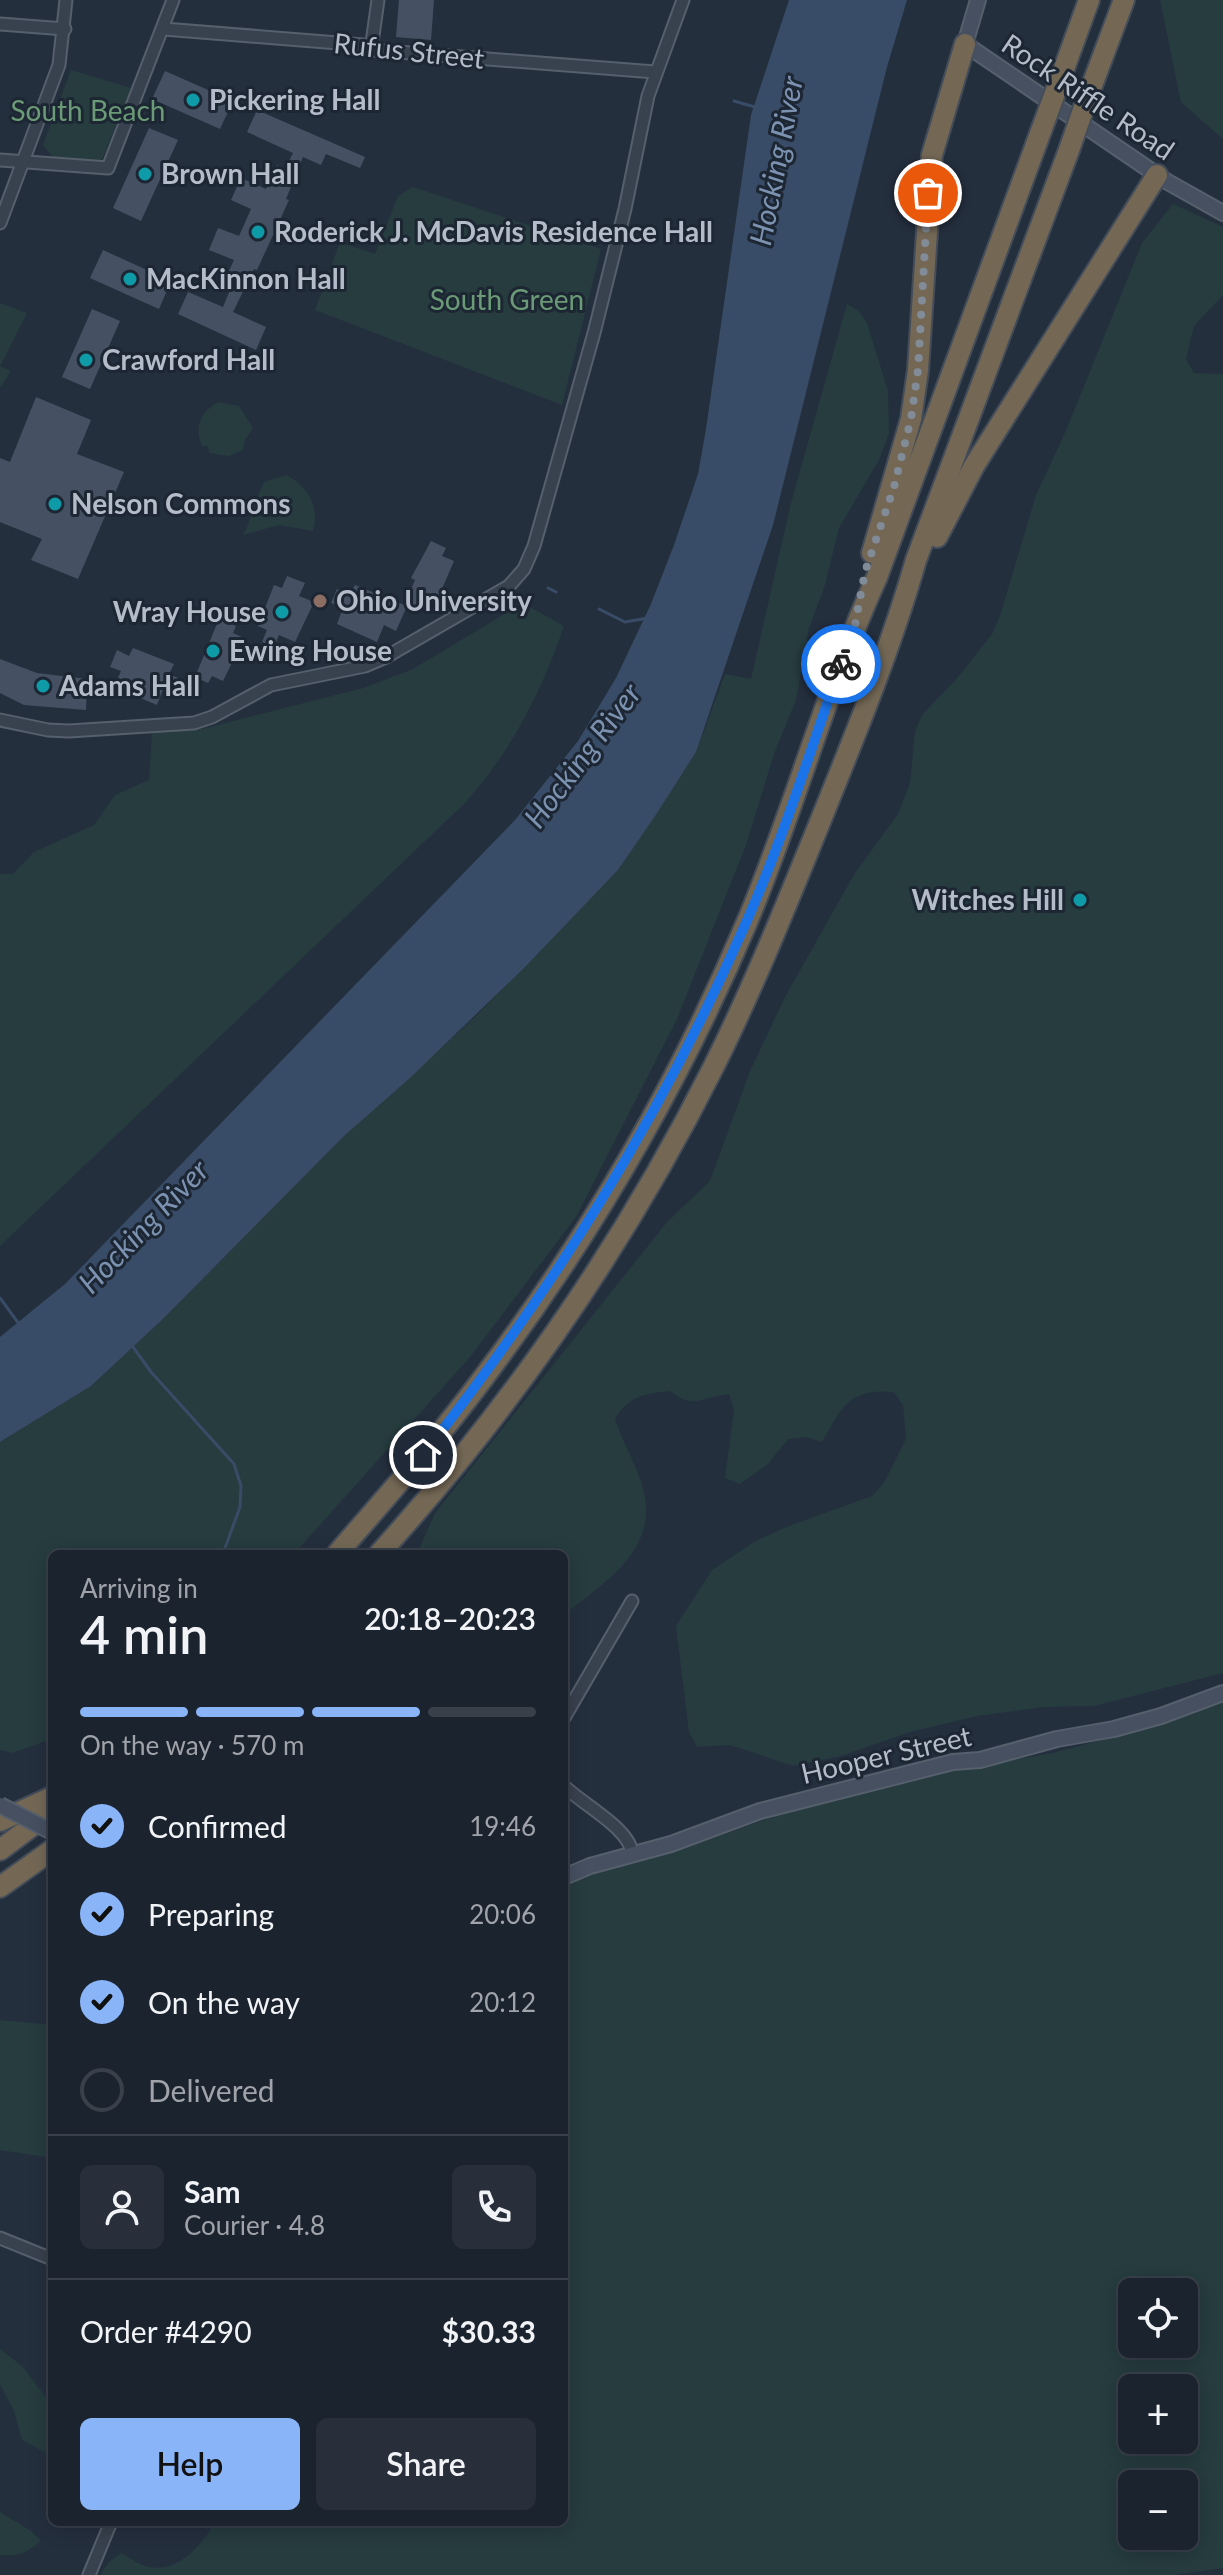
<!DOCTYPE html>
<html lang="en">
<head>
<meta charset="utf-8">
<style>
	:root { --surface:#1b232e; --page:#282f3a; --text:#f1f3f6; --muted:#a0a4aa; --line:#39404a; --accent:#8ab4f8 }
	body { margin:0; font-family:Lato,sans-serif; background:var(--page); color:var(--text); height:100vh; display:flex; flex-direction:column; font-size:30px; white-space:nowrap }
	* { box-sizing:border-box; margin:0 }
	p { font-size:26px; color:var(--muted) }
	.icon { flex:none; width:44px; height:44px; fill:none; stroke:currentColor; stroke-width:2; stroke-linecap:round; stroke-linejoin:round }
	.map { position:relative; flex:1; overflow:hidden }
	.side { position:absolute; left:48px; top:1550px; width:520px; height:976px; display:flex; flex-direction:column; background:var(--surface); border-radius:12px; box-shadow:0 4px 20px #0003,0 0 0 2px var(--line) }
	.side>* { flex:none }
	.fabs { position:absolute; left:1118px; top:2278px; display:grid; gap:16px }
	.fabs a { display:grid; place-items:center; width:80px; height:80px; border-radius:12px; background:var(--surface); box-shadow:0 4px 20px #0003,0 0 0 2px var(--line); font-size:40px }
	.pin { position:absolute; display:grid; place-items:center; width:68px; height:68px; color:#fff; margin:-34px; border:4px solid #fff; border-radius:50%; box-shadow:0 2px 8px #0007 }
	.courier { position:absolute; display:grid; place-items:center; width:80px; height:80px; margin:-40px; border:6px solid #1a73e8; border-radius:50%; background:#fff; color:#222; box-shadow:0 2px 10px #0007 }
	.summary em { font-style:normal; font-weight:600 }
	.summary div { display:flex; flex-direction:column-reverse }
	.summary { display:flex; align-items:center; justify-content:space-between; height:136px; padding:0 32px }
	h1 { font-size:52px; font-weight:600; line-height:60px }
	.bar { display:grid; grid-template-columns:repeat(4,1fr); gap:12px 8px; align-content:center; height:96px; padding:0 32px }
	.bar i { height:10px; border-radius:6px; background:var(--line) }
	.bar .active { background:var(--accent) }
	.bar p { grid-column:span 4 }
	.line { display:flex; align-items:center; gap:20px; padding:0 32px; border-top:2px solid var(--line) }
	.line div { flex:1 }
	.round { display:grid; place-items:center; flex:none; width:84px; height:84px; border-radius:12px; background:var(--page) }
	ol { padding:0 32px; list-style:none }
	li { display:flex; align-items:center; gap:24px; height:88px }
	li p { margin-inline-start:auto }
	li .icon { padding:8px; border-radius:50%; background:var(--accent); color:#111; stroke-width:4 }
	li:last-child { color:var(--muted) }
	li i { width:44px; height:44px; border:4px solid var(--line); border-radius:50% }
	.button { display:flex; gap:16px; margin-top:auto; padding:16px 32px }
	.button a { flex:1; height:92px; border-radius:12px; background:var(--accent); color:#111; font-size:32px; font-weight:600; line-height:92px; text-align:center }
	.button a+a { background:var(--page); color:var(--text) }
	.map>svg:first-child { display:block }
	.green { fill:#263c3f; fill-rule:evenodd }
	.water { fill:#394c67 }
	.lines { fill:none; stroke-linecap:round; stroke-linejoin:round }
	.stream { stroke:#394c67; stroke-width:3 }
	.building { fill:#455162 }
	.street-casing { stroke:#565f6c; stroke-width:15 }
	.secondary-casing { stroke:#565f6c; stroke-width:18 }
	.highway-casing { stroke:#434c59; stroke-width:24 }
	.street { stroke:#38414e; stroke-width:11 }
	.secondary { stroke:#465061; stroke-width:14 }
	.highway { stroke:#746855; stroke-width:20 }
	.secondary-bridge-casing { stroke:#565f6c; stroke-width:18; stroke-linecap:butt }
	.highway-bridge-casing { stroke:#434c59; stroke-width:24; stroke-linecap:butt }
	.secondary-bridge { stroke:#465061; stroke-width:14 }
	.highway-bridge { stroke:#746855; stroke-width:20 }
	.done { stroke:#828b98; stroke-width:8; stroke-dasharray:0 14.4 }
	.route { stroke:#1a73e8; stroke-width:10 }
	.culture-dot { fill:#0f9aa8; stroke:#1d2633; stroke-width:3 }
	.education-dot { fill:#8d6e63; stroke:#1d2633; stroke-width:3 }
	.labels { text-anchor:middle; stroke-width:6; stroke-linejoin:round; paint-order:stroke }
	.street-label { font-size:28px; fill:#b4bcc9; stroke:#1d2633 }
	.poi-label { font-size:28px; font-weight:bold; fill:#b4bcc9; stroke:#1d2633; text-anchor:start }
	.park-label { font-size:28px; fill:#6b9a76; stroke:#1d2633 }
	.water-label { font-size:30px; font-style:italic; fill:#7c92b1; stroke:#1d2633 }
</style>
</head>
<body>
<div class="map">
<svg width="1223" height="2575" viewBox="0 0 1223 2575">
	<rect width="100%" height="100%" fill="#242f3e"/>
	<g class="green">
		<polygon points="1160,0 1223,0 1223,139 1181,102"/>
		<polygon points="71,70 131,88 101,162 53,157 43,145"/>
		<polygon points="413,187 601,249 562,405 315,310 340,242 375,254 398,196"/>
		<path d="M1173,204l50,23v68l-29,31 -8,33 8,14 29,1v1299l-129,33 -49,1 -68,9 -67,16 -69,24 -48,10 -63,-21 -33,2 -8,-15 -13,-106 36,-56 42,-28 32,-15 86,-31 12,-13 22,-44 -3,-34 -9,-13c-45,-4 -52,15 -72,50l-16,-5 -18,2 -20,25 -28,20 -15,-6 9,-69 -5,-15c-26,3 -36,16 -59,-3 -24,2 -43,6 -55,28 7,22 19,41 26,63 22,66 -33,97 -77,133v-61h-147l18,-41 232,-291 43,-41 40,-110 35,-74 70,-124 43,-59 12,-31 5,-52 7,-16 37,-39 33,-42 8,-18 36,-121 29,-62 77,-190z"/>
		<polygon points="0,303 27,313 0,366 11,371 0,388"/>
		<polygon points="847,304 859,311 867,323 888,391 889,433 879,460 839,528 825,585 809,628 796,700 774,754 746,845 677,1019 576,1217 470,1357 294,1554 52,1554 52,1739 12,1753 0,1750 0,1442 91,1386 164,1318 344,1136 477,1015 618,870 696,752 725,674 751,679 791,503"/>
		<path d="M219,402l20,4 14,22 -8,12 -2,10 -14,6 -20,-3 -1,-7h-6c-8,-18 -2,-35 17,-44z"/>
		<path d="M286,475c22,11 34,32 27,56l-34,-6 -36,10c9,-17 12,-35 21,-53z"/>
		<path d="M523,603l41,23c-22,65 -52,124 -98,176l-466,444v-372h13l21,-22 60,-27 21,-30 34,-15 3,-48 50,-3 161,-41 50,-19z"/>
		<path d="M1223,1700v868l-50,7h-1073l8,-12 13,-10c9,5 20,13 29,14 28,6 54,-24 65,-45h349v-635l31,-17 71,-15 146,-52 119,-29 122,-21 93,-25zM1132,2292h52v52h-52zM1132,2388h52v52h-52zM1132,2484h52v52h-52z"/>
		<polygon points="0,2020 52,2025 52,2158 0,2150"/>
		<polygon points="0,2349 22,2366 52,2405 52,2456 22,2440 14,2411 0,2384"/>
		<path d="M0,2512l31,19 10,10c-14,12 -23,16 -41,14z"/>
	</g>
	<polygon class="water" points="789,0 907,0 887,67 773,525 696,752 657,813 618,870 524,968 411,1077 344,1136 164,1318 91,1386 0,1442 0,1337 65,1284 515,820 578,741 616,678 651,604 674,545 698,474 706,429 751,115"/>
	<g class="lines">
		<g class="stream">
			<polyline points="734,101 755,107"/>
			<polyline points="548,588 556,592"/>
			<polyline points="599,609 625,622 648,618"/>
			<polyline points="0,1298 19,1324"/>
			<polyline points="133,1347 151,1372 234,1464 241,1486 240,1507 225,1548"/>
		</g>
	</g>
	<g class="building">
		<polygon points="399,0 434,0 431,40 396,37"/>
		<polygon points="165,71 233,101 220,129 152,99"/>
		<polygon points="257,110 365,157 360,168 326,154 321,165 303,157 286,199 289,200 257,270 254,269 233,312 266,327 256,350 178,314 188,292 223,307 230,290 222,286 234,260 209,250 218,228 239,236 251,209 231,200 241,178 266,189 277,165 285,169 293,153 247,132"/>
		<polygon points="149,128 178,140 141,221 113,208"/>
		<polygon points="103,250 171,281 159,309 90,278"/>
		<polygon points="92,309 120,321 90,389 62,377"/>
		<polygon points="36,397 91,420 77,454 124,472 78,579 31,560 42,539 0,522 0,458 10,462"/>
		<polygon points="431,541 446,548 442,556 454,561 435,605 422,599 419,607 406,601 415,580 411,578"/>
		<polygon points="287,576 305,583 299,596 314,602 295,642 279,635 274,647 262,642 267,630 258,626 274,585 282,588"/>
		<polygon points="355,585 407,606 396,631 384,625 377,642 337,624 343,608 331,603 337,589 350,594"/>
		<polygon points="219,619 236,626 233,633 244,638 223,681 212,676 208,683 195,677"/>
		<polygon points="133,648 174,664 169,674 183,680 176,695 163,689 157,705 114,687 121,671 110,667 117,650 129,656"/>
		<polygon points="0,659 37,673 87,679 86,710 24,705 0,693"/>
	</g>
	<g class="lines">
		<g class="street-casing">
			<g id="street">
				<polyline points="0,24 65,29"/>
				<polyline points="164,29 363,45 373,50 655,72"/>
				<polyline points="371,50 378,0"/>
				<polyline points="0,160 108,168 173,0"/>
				<polyline points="0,223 59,65 66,0"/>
				<polyline points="0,720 48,730 69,731 194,723 212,717 271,685 365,666 386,657 509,586 524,569 534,546 594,333 625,209 648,96 683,0"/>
				<polyline points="564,1718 632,1601"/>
				<path d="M564,1786c18,18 67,43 68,68"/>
				<polyline points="0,2238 52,2259"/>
				<polyline points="89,2575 111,2522"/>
			</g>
		</g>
		<g class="secondary-casing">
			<g id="secondary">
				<polyline points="978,0 965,44 1166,181 1223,213"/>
				<polyline points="564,1877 590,1866 671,1844 760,1811 953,1762 980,1760 1057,1739 1114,1729 1161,1716 1223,1693"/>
			</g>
		</g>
		<g class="highway-casing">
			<g id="highway">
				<polyline points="1061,77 1089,0"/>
				<polyline points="1088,96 1124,0"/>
				<polyline points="937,537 974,466 1157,175"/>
				<polyline points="872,553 911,419 918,370 932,155 965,44"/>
				<path d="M337,1554c50,-58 101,-115 147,-177 105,-139 195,-294 263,-455 48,-114 79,-233 130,-345l164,-446"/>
				<path d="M379,1554c132,-146 247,-312 335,-488 39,-78 71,-158 104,-239 35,-87 72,-176 98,-267l153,-410"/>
				<polyline points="0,1821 52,1797"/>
				<polyline points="0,1850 52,1811"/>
				<polyline points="0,1887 52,1850"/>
			</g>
		</g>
		<use href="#street" class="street"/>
		<use href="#secondary" class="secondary"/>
		<use href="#highway" class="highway"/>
		<g class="secondary-bridge-casing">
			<polyline id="secondary-bridge" points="0,1805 52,1832"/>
		</g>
		<g class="highway-bridge-casing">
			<g id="highway-bridge">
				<polyline points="1041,131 1061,77"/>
				<polyline points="1069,150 1088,96"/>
			</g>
		</g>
		<use href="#secondary-bridge" class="secondary-bridge"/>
		<use href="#highway-bridge" class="highway-bridge"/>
	</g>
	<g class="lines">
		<polyline class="done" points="841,664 855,625 865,572 894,487 911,419 918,370 928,193"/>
		<path class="route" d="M423,1455c131,-167 237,-336 322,-530 38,-85 65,-174 96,-261"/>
	</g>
	<g class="culture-dot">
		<circle cx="193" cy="100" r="8"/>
		<circle cx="145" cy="174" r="8"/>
		<circle cx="258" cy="232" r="8"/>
		<circle cx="130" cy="279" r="8"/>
		<circle cx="86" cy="360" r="8"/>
		<circle cx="55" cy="504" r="8"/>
		<circle cx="282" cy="612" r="8"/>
		<circle cx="213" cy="651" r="8"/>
		<circle cx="43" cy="686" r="8"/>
		<circle cx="1080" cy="900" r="8"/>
	</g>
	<circle class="education-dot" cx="320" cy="601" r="8"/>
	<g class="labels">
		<g class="street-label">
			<text transform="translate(409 51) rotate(6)" y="10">Rufus Street</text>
			<text transform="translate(1088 97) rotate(34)" y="10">Rock Riffle Road</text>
			<text transform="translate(886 1755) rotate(-13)" y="10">Hooper Street</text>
		</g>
		<g class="poi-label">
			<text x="209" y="110">Pickering Hall</text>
			<text x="161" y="184">Brown Hall</text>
			<text x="274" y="242">Roderick J. McDavis Residence Hall</text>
			<text x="146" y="289">MacKinnon Hall</text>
			<text x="102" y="370">Crawford Hall</text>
			<text x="71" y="514">Nelson Commons</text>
			<text x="336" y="611">Ohio University</text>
			<text x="266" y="622" text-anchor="end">Wray House</text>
			<text x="229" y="661">Ewing House</text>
			<text x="59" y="696">Adams Hall</text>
			<text x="1064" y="910" text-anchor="end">Witches Hill</text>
		</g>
		<g class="park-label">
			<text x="88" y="121">South Beach</text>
			<text x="507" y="310">South Green</text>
		</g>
		<g class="water-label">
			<text transform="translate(777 161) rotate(-79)" y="10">Hocking River</text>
			<text transform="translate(583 756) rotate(-53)" y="10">Hocking River</text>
			<text transform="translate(144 1227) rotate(-46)" y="10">Hocking River</text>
		</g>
	</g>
</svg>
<div class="fabs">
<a><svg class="icon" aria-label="locate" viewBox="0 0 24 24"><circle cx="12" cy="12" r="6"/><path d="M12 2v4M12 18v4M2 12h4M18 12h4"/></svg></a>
<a>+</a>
<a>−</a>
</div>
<div class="pin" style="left:928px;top:193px;background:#ea580c"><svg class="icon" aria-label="bag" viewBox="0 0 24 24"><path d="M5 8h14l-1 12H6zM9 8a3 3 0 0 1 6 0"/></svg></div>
<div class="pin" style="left:423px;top:1455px;background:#1f2937"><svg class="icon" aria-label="home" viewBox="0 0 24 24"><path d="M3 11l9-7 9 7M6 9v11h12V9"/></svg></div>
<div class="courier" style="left:841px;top:664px"><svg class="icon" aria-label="bike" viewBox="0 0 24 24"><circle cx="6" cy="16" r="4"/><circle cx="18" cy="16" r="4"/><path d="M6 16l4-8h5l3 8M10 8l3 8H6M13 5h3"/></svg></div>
<section class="side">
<div class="summary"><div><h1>4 min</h1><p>Arriving in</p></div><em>20:18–20:23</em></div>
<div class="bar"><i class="active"></i><i class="active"></i><i class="active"></i><i></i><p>On the way · 570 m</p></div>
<ol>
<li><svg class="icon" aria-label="check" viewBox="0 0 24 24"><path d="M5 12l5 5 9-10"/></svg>Confirmed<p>19:46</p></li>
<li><svg class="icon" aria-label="check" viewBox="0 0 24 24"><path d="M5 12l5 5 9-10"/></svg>Preparing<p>20:06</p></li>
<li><svg class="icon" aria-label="check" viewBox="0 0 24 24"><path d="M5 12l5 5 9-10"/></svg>On the way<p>20:12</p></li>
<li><i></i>Delivered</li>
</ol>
<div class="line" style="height:144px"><a class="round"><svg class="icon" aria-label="person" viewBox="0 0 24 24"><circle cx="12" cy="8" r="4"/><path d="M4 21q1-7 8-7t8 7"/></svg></a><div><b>Sam</b><p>Courier · 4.8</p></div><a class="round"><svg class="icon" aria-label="phone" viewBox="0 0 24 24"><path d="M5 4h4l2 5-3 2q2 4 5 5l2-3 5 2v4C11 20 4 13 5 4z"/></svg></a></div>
<div class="line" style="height:104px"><div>Order #4290</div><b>$30.33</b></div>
<div class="button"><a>Help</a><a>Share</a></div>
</section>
</div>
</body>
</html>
